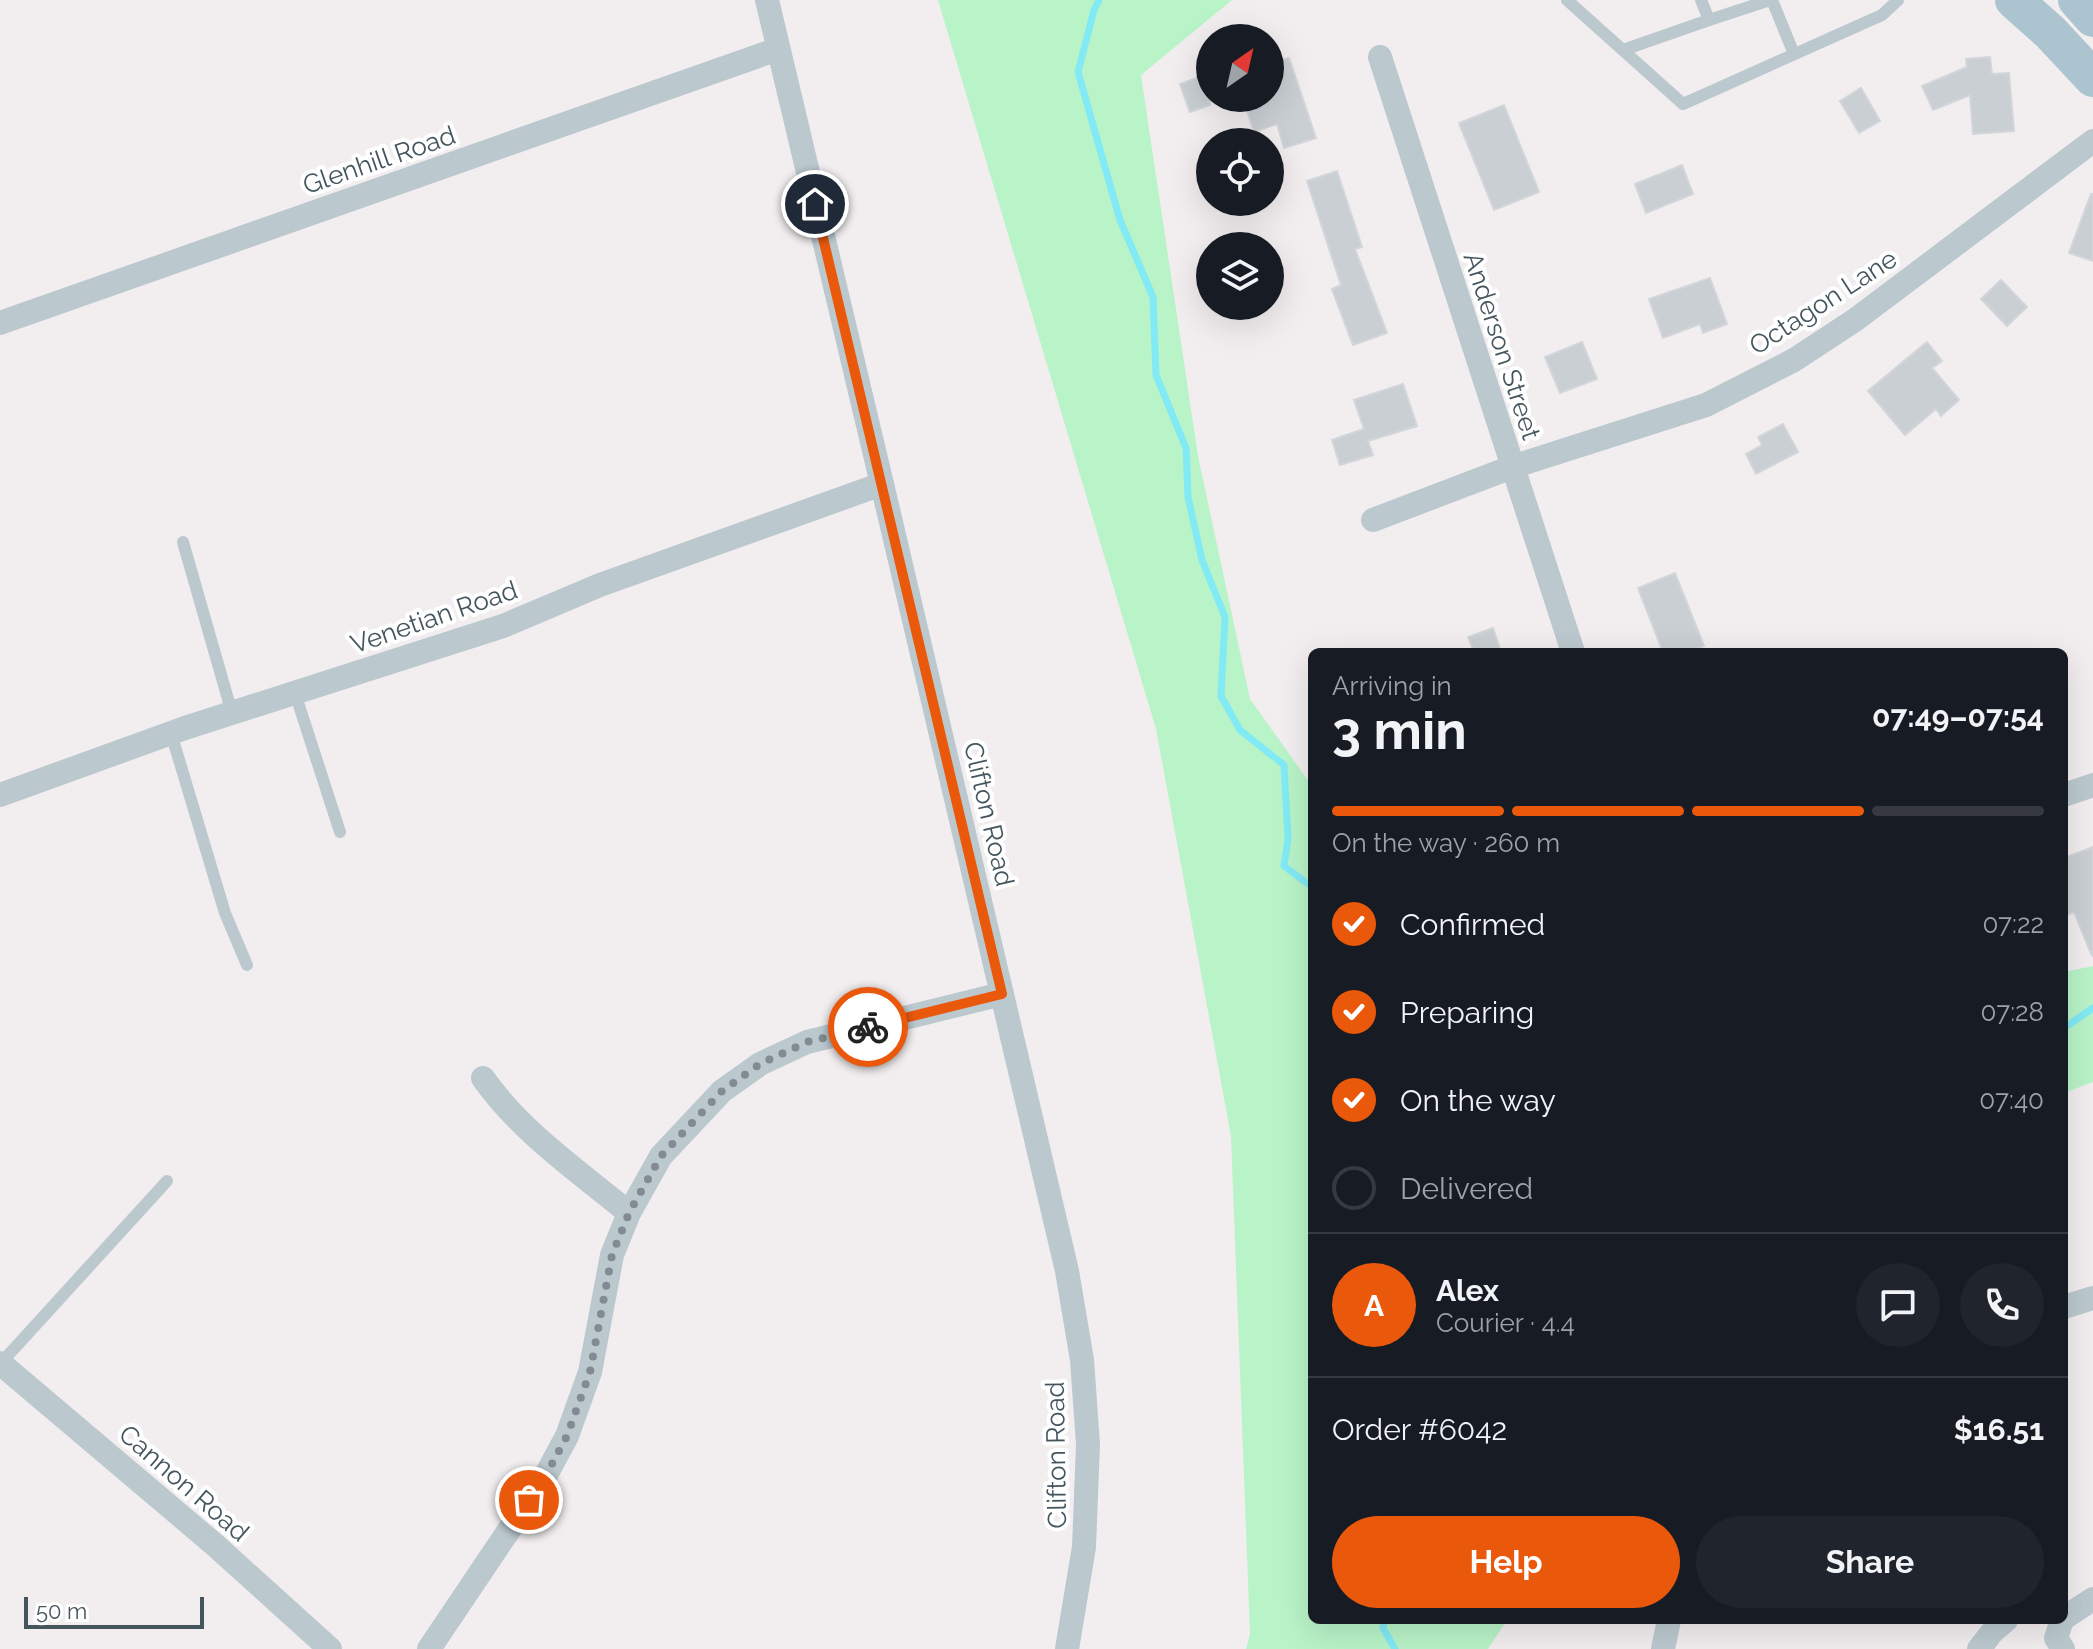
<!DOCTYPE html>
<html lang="en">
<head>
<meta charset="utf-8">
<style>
	:root { --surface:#171b24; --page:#20242c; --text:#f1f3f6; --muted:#9ea1a6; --line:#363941; --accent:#ea580c }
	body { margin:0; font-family:Raleway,sans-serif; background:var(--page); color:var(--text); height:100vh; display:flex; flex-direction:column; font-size:30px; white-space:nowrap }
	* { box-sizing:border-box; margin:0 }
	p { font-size:26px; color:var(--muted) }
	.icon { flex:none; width:44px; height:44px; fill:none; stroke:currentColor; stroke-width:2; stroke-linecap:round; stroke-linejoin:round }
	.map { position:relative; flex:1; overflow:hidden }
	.sheet { position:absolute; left:1308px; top:648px; width:760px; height:976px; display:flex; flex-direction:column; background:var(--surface); border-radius:12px; box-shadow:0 8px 32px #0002 }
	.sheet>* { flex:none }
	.needle { width:52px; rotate:34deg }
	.buttons { position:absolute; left:1196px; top:24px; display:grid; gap:16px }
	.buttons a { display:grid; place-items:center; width:88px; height:88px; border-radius:50%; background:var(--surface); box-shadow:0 8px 32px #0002; font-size:40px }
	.scale { position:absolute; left:24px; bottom:20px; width:180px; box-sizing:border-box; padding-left:8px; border:4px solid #45555e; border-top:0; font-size:22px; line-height:28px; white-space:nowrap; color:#45555e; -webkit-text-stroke:6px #fff; paint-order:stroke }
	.pin { position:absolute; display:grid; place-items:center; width:68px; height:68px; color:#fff; margin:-34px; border:4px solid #fff; border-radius:50%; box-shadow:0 2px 8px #0007 }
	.courier { position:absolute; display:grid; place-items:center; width:80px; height:80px; margin:-40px; border:6px solid #ea580c; border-radius:50%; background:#fff; color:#222; box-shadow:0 2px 10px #0007 }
	.head em { font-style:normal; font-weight:700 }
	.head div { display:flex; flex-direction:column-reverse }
	.head { display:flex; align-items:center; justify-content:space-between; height:136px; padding:0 24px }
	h1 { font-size:52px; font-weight:700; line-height:60px }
	.bar { display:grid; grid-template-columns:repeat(4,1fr); gap:12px 8px; align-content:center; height:96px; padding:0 24px }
	.bar i { height:10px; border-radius:6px; background:var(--line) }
	.bar .current { background:var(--accent) }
	.bar p { grid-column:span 4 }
	.line { display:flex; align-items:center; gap:20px; padding:0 24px; border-top:2px solid var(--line) }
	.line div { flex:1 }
	.round { display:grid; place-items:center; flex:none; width:84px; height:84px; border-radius:42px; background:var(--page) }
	ol { padding:0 24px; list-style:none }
	li { display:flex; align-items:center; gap:24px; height:88px }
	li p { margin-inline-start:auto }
	li .icon { padding:8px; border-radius:50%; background:var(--accent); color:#fff; stroke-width:4 }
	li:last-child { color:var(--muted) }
	li i { width:44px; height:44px; border:4px solid var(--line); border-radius:50% }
	.cta { display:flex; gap:16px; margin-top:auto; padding:16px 24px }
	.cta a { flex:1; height:92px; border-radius:48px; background:var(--accent); color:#fff; font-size:32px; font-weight:700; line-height:92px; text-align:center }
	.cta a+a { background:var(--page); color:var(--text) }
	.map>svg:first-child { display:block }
	.green { fill:#b9f3c8 }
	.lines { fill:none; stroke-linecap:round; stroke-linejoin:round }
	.stream { stroke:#82eaf4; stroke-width:7 }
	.building { fill:#cacfd4; stroke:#d2d6db; stroke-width:2 }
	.service { stroke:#bbc9cf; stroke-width:12 }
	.minor { stroke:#bbc9cf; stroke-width:24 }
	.primary { stroke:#acc3d0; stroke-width:38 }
	.done { stroke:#828b91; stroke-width:8; stroke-dasharray:0 14.4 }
	.route { stroke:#ea580c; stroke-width:10 }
	.labels { text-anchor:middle; stroke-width:8; stroke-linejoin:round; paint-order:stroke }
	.street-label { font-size:26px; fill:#45555e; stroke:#fff }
</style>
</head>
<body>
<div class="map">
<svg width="2093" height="1649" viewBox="0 0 2093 1649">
	<rect width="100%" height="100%" fill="#f2eeef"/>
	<g class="green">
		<polygon points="938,0 1232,0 1141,75 1198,456 1250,699 1312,786 1312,1620 1507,1620 1488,1649 1246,1649 1250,1634 1231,1136 1156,729"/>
		<polygon points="2093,966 2093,1082 2064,1093 2064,972"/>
	</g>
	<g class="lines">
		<g class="stream">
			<polyline points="1099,0 1094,10 1078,72 1120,220 1153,297 1156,375 1186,448 1188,497 1202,560 1225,617 1221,696 1240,730 1284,765 1288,839 1284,866 1312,887"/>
			<polyline points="2064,1028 2093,1008"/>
			<polyline points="1384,1620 1383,1628 1395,1649"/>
		</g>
	</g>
	<g class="building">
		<polygon points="1990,57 1992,74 2009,73 2014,131 1973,134 1970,95 1933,110 1922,86 1967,67 1966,59"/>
		<polygon points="1289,58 1316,138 1284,148 1277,124 1254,132 1243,98 1270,98 1270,64"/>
		<polygon points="1210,73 1210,105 1190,112 1180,84"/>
		<polygon points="1861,88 1880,121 1859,133 1840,101"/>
		<polygon points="1504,105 1539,192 1494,210 1459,123"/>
		<polygon points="1682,165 1693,194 1646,213 1635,184"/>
		<polygon points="1337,171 1362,247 1355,249 1387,333 1353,345 1332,289 1341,285 1307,181"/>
		<polygon points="2091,194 2093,194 2093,261 2069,253"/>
		<polygon points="1710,278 1727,324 1703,333 1700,324 1663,338 1649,299"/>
		<polygon points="2001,280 2027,307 2007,326 1981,299"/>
		<polygon points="1582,342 1597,379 1560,393 1545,357"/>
		<polygon points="1927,342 1942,361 1932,368 1959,400 1941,416 1936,409 1905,435 1868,391"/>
		<polygon points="1403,384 1417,426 1368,441 1373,455 1340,465 1332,440 1364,429 1354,400"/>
		<polygon points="1783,424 1798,452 1756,474 1746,454 1762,445 1758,437"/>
		<polygon points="1675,573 1704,646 1688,652 1663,652 1638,588"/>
		<polygon points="1493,628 1501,652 1474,652 1468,637"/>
		<polygon points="2093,847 2093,956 2092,956 2074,912 2064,916 2064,858"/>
	</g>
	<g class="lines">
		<g class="service">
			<polyline points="1567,0 1683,104 1882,15 1898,0"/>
			<polyline points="1701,0 1709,20 1770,0"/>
			<polyline points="1772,0 1794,54"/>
			<polyline points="1623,50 1709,20"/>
			<polyline points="183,542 232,713"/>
			<polyline points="295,693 340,832"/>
			<polyline points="171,733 225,913 247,965"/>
			<polyline points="1,1363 167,1181"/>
		</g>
		<g class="minor">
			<polyline points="767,0 882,484 1067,1271 1082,1360 1088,1444 1084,1547 1067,1649"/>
			<polyline points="1380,57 1573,652"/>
			<polyline points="0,323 778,49"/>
			<polyline points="1373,520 1512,467 1706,405 1794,360 1855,320 2093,141"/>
			<polyline points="0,795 185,728 503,626 600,585 882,484"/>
			<polyline points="2064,795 2093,785"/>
			<path d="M483,1078c38,54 95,93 146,135"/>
			<polyline points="2064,1307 2093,1298"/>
			<polyline points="0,1363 215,1545 330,1649"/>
			<polyline points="2064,1618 2093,1599"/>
			<polyline points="2062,1620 2056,1638 2063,1649"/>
			<polyline points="429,1649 546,1475 567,1436 590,1372 612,1255 629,1213 661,1156 722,1091 760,1064 807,1042 1002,994"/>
			<polyline points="1663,1649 1669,1620"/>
			<polyline points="1979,1649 1993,1631 2006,1620"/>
		</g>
		<g class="primary">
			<polyline points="2014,0 2050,32 2093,78"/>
			<polyline points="2077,0 2093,18"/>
		</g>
	</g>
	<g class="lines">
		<polyline class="done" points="529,1500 546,1475 567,1436 590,1372 612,1255 629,1213 661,1156 722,1091 760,1064 807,1042 868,1027"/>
		<polyline class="route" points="815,204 1002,994 868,1027"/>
	</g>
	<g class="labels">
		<g class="street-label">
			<text transform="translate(379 160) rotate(-19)" y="9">Glenhill Road</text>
			<text transform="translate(1823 302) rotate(-33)" y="9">Octagon Lane</text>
			<text transform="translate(1502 346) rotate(72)" y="9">Anderson Street</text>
			<text transform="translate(434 617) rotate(-19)" y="9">Venetian Road</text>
			<text transform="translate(989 814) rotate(77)" y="9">Clifton Road</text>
			<text transform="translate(1056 1455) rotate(-91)" y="9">Clifton Road</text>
			<text transform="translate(184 1483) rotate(41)" y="9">Cannon Road</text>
		</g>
	</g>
</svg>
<div class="buttons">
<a><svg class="needle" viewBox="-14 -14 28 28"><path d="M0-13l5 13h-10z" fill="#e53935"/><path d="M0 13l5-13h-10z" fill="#9ea1a6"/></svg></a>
<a><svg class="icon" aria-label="locate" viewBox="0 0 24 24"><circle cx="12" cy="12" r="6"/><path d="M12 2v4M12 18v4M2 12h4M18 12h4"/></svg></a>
<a><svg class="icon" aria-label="layers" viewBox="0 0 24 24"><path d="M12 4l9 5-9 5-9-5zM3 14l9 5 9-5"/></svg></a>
</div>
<div class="scale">50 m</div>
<div class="pin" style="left:529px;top:1500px;background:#ea580c"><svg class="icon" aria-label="bag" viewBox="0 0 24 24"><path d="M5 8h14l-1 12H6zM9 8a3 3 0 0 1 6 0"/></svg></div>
<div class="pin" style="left:815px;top:204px;background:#1f2937"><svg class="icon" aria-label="home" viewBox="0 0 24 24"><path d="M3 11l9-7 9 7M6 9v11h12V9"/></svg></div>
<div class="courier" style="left:868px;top:1027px"><svg class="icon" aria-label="bike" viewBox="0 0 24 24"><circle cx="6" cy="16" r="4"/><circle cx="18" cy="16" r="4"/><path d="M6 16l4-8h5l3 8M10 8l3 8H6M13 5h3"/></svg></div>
<section class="sheet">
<div class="head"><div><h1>3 min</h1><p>Arriving in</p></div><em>07:49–07:54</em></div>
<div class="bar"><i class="current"></i><i class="current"></i><i class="current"></i><i></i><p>On the way · 260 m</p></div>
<ol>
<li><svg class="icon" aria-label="check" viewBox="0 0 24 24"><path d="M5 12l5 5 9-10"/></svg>Confirmed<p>07:22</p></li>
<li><svg class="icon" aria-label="check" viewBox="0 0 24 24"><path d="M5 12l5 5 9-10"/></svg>Preparing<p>07:28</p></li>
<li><svg class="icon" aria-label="check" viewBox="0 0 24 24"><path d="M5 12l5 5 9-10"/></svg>On the way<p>07:40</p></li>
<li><i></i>Delivered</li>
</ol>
<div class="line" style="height:144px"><b class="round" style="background:var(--accent);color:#fff">A</b><div><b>Alex</b><p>Courier · 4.4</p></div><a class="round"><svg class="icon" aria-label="chat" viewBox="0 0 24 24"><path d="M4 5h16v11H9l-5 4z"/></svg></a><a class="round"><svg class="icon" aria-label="phone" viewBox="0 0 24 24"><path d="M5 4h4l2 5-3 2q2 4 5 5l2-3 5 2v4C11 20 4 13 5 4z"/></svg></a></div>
<div class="line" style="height:104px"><div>Order #6042</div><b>$16.51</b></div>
<div class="cta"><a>Help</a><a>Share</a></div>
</section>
</div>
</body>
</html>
